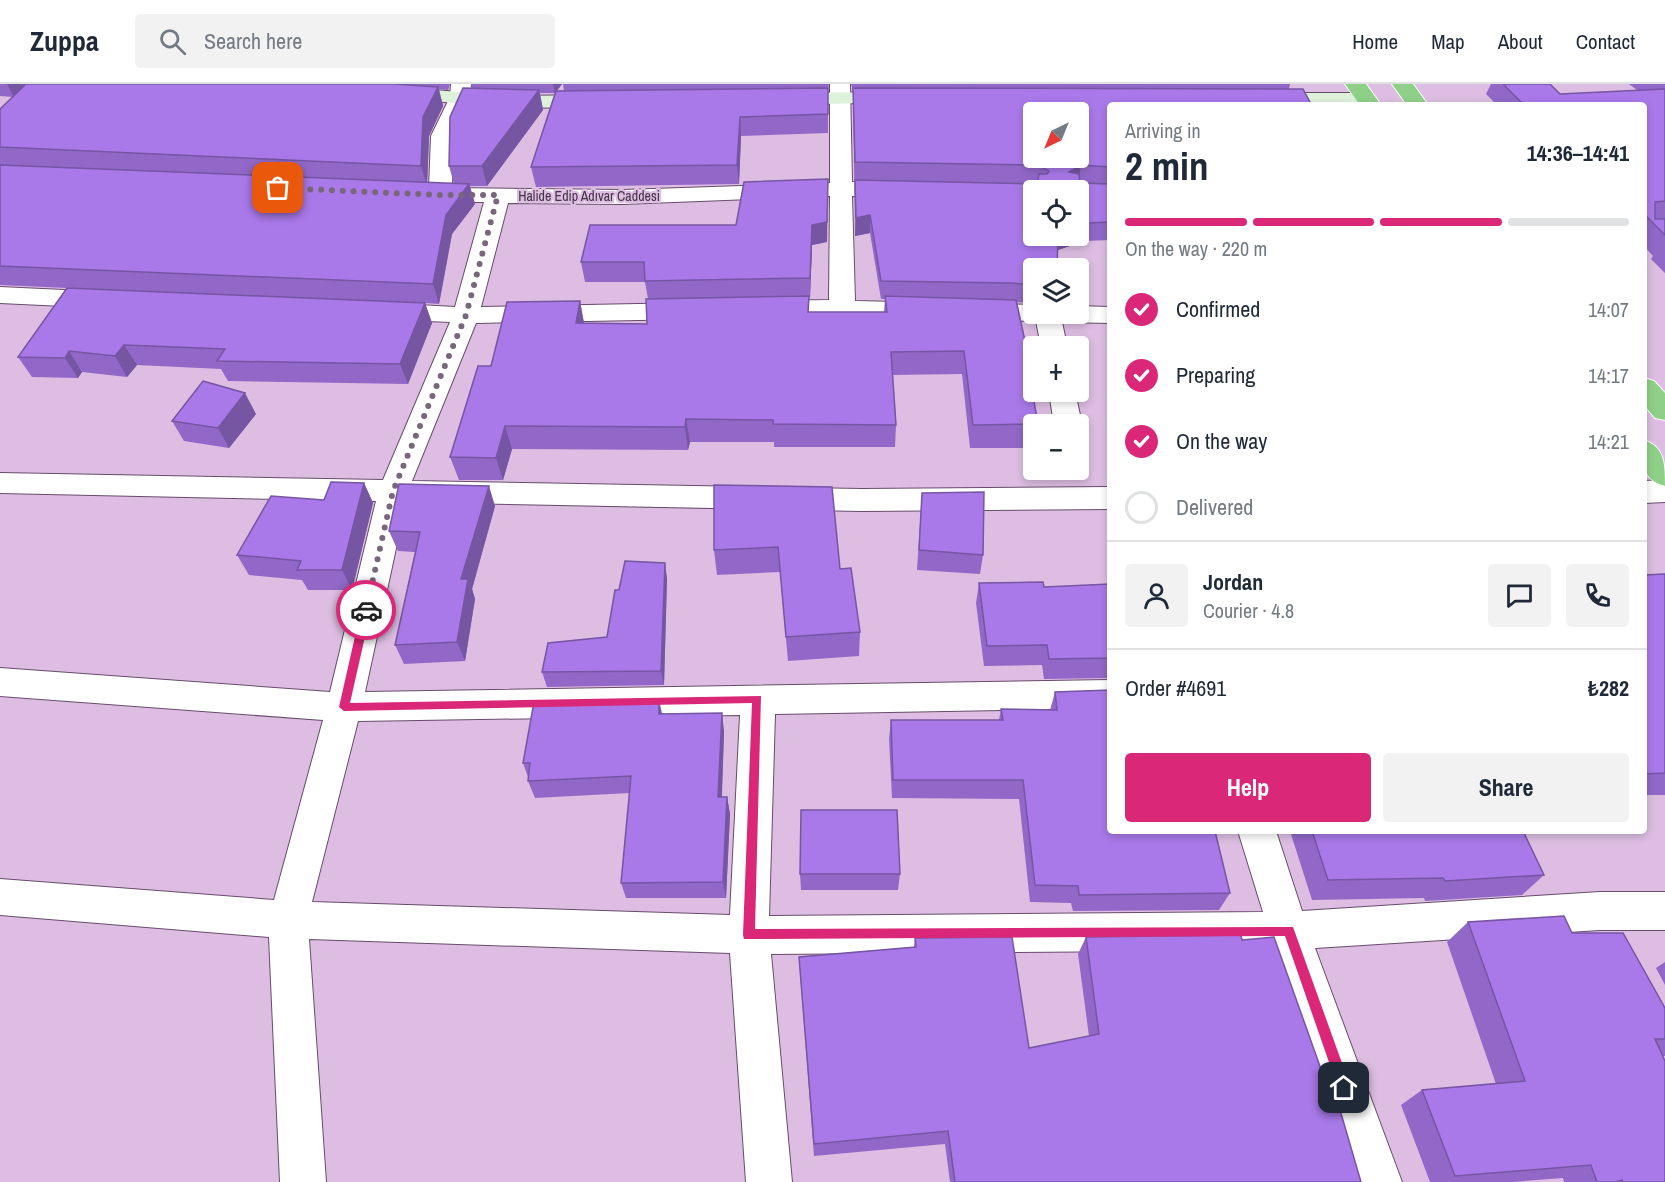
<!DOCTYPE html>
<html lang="en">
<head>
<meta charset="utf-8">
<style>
	:root { --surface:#fff; --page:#f2f2f3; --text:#1f2937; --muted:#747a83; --line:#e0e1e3; --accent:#db2777 }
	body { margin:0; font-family:"Archivo Narrow",sans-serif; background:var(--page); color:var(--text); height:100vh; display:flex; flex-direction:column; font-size:22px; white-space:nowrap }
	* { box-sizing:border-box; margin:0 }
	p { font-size:20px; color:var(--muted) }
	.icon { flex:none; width:33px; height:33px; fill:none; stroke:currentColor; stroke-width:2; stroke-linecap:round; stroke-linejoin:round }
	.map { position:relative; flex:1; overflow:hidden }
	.details { position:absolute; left:1107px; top:18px; width:540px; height:732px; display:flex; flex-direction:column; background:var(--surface); border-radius:6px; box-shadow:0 3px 9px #0003 }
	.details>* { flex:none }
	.needle { width:39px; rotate:223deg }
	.fabs { position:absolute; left:1023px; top:18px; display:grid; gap:12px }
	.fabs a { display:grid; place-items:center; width:66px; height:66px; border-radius:6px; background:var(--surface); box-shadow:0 3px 9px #0003; font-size:30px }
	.pin { position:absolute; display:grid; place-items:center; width:51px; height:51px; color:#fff; margin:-26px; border-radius:12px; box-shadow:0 3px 9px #0006 }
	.courier { position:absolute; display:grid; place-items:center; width:60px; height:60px; margin:-30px; border:4px solid #db2777; border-radius:50%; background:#fff; color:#222; box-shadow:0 2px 8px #0007 }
	.overview em { font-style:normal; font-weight:700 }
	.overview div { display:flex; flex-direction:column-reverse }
	.overview { display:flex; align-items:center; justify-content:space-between; height:102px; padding:0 18px }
	h1 { font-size:39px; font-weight:700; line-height:45px }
	.bar { display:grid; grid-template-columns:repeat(4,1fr); gap:9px 6px; align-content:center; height:72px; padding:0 18px }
	.bar i { height:8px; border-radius:4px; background:var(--line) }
	.bar .current { background:var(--accent) }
	.bar p { grid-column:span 4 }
	.line { display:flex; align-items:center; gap:15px; padding:0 18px; border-top:2px solid var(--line) }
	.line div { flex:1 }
	.round { display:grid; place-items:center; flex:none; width:63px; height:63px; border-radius:6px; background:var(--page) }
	ol { padding:0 18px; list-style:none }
	li { display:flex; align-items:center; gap:18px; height:66px }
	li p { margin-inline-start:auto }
	li .icon { padding:6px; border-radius:50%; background:var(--accent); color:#fff; stroke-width:4 }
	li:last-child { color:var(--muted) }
	li i { width:33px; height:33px; border:3px solid var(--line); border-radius:50% }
	.action { display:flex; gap:12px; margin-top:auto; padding:12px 18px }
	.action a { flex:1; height:69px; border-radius:6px; background:var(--accent); color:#fff; font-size:24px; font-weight:700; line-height:69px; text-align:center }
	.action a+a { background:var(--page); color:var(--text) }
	header { display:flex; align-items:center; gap:36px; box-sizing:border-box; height:84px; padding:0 30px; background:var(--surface); border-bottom:2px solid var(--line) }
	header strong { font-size:28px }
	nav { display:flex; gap:33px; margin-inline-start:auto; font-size:21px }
	.search { width:420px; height:54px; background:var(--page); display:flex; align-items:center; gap:15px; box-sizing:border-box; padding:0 21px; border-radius:6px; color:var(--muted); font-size:22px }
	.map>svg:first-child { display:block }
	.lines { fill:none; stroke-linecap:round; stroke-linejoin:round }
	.street-casing { stroke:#674c6b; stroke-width:2 }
	.secondary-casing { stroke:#674c6b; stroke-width:2 }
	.highway-casing { stroke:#fff; stroke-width:2 }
	.street { fill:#fff; fill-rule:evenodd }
	.secondary { fill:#ddf1db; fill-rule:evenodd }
	.highway { fill:#8fd088; fill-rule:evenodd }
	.wall { fill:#9168c8 }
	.shaded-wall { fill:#7655a3 }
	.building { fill:#a979e9; stroke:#7655a3; stroke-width:1.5; fill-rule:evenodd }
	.route { fill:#db2777 }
	.done { stroke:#78667b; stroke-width:6; stroke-dasharray:0 10.8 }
	.labels { text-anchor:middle; stroke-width:4.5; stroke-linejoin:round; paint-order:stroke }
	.far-street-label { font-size:14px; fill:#423644; stroke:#ddbee2 }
</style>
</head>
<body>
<header>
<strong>Zuppa</strong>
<div class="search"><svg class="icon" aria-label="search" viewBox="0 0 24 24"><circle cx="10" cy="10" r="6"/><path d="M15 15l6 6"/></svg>Search here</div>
<nav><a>Home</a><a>Map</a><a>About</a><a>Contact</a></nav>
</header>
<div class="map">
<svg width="1665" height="1098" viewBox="0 0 1665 1098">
	<rect width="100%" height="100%" fill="#ddbee2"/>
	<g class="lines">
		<g class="street-casing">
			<g id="street">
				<path d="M451,0h20l-1,13 -17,39 -1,52 171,2 207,-7v-99h20l2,98 57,3 3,5 -3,5 -8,2 -49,-1 3,105 179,4v9h44v-8l32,1v16l-48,-1 5,24h-26l-5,-25 -194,-5 -79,1 -9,-2 -4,-6 4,-6 9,-2 66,-1 1,-104 -207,8 -115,-1 -27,104 210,-4 9,2 4,6 -4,6 -9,2 -215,4 -64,158 449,8 249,-2v22l-249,2 -455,-9 -41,190 745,-12v28l-335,6 -6,202 494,-4 -25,-81h38l26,80 298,-19h65v38h-65l-285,18 87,234h-46l-80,-232 -505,4 21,228h-46l-16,-229 -421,-14 17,243h-46l-11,-245 -269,-22v-36l274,21 49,-180 -323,-24v-28l330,24 46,-191 -376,-8v-20l383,7 67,-158 -68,-3 -9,-2 -4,-6 4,-6 9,-2 73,4 29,-105h-57l-8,-2 -3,-5 3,-5 10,-2 2,-52 19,-39zM740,631l-10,200 -418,-13 46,-181z"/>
				<polygon points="0,203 106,208 115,211 119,216 115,221 106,224 0,219"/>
				<polygon points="1049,308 1075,308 1082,340 1078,346 1078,340 1054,340"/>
				<polygon points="1665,396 1665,418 1644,419 1644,397"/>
			</g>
		</g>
		<g class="secondary-casing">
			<g id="secondary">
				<polygon points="397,3 509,12 597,11 604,13 607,17 604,21 597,23 509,24 390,13 387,9 390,5"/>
				<polygon points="897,8 904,10 907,14 904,18 784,21 777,19 774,15 777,11 784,9"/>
				<polygon points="1264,9 1366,9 1373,11 1376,15 1373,19 1367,21 1257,19 1254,15 1257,11"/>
			</g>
		</g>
		<g class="highway-casing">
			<g id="highway">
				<polygon points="1345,0 1366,0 1381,21 1360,21"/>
				<polygon points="1392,0 1413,0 1428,21 1407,21"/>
				<polygon points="1644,294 1654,297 1665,309 1665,336 1655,334 1644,321"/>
				<path d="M1644,356c21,7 21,25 21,46 -25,-7 -21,-24 -21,-46z"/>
			</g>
		</g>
		<use href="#street" class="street"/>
		<use href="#secondary" class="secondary"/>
		<use href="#highway" class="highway"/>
	</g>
	<g class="wall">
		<polygon points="0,0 450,0 448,6 439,5 443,22 429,52 427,99 454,100 449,82 472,4 471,0 562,0 557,7 564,7 563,0 829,0 828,6 828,49 741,52 739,100 536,103 531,83 555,9 540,9 543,26 487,102 470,102 475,120 452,150 439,220 425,219 432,239 408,300 228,297 221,285 137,281 127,293 82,288 78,294 32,293 18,273 223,211 0,201 0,25 13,13 0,12"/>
		<polygon points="851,0 1290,0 1289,5 1110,21 1110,156 1085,157 1057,166 1034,184 1034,220 1017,218 1027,266 1026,273 1034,341 1033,364 970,364 962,290 892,291 896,341 895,363 774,363 774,358 690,358 688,366 512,365 503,396 459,396 450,373 491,282 580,217 584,239 647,240 648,215 645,198 585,198 581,178 827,158 812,161 810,214 809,214 809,228 884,228 885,215 881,215 870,149 855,152 853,6"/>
		<polygon points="1491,0 1550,0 1560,10 1637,6 1629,0 1665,0 1665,189 1651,175 1653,172 1644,162 1644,21 1497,21 1486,10"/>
		<polygon points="256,330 229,364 184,357 172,337"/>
		<polygon points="364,399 373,419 352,506 308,506 302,496 249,491 237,471 324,416"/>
		<polygon points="714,401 840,485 860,548 859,572 788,577 780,488 717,491 714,466"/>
		<polygon points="922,409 983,471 980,490 917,486"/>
		<polygon points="495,422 472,505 475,515 465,577 404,580 395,561 415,468 398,467 389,447"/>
		<polygon points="1665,490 1665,711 1644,711 1644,491"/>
		<polygon points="667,494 664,601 547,603 542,588 607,553 619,506"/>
		<polygon points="979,499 1044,503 1110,500 1110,594 1044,595 1042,581 984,582 976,519"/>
		<polygon points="1055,608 1230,809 1219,826 1073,827 1071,819 1030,818 1019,715 892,714 889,655 891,636 999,636 1001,625 1050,626"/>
		<polygon points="662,629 724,647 722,713 727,713 730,730 726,814 626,814 621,799 630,709 535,714 528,697 528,693 523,679"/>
		<polygon points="1290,747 1523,747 1544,791 1522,811 1425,817 1424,814 1312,816"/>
		<polygon points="800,790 900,790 898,806 801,806"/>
		<polygon points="1468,838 1572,849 1665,955 1665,972 1663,972 1665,1098 1564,1098 1563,1094 1513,1098 1430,1098 1401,1021 1422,1006 1496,1000 1447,858"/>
		<polygon points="1086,853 1242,856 1361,1098 950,1098 945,1060 814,1072 799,873 914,863 915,854 1029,964 1089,952 1078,870"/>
		<polygon points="1665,878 1665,901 1656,884"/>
	</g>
	<g class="shaded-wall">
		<polygon points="7,0 29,0 14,13"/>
		<polygon points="553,0 562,0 555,9"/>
		<polygon points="438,3 443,22 429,52 427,102 421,82 423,33"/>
		<polygon points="539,6 543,26 487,102 482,82"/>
		<polygon points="740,33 741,52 739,100 737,81"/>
		<polygon points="1081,81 1078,100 1069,88"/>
		<polygon points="828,95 827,158 812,161 810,214 810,194 812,141"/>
		<polygon points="469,100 475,120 452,150 439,220 433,200 446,131"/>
		<polygon points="870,131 870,149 855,152 856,134"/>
		<polygon points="1089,139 1085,157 1055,167 1057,152 1078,152 1078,142"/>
		<polygon points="580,217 584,240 576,239"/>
		<polygon points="425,219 432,239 408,300 400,280"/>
		<polygon points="124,261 137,281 127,293 115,272"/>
		<polygon points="69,267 82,288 78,294 65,274"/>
		<polygon points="245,309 256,330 229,364 218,344"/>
		<polygon points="686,335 690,358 688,366 685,343"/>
		<polygon points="505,342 512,365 503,396 496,374"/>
		<polygon points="364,399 373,419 352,506 342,486"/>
		<polygon points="489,402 495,422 472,505 475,515 465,577 457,558 461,495"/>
		<polygon points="665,479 667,494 664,601 661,587"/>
		<polygon points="659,616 663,634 659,630"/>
		<polygon points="722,629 724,647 721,730 718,713"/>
		<polygon points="727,713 730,730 726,814 723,798"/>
	</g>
	<g class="building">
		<polygon points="26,0 395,0 438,3 423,33 421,82 0,63 0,25"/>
		<polygon points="1503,0 1550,0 1560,10 1665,5 1665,117 1655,118 1655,135 1665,135 1665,151 1644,130 1644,21 1524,21"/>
		<polygon points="463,4 539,6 482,82 449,82 450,33"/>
		<polygon points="828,4 828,30 740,33 737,81 531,83 556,7"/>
		<path d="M853,4l450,1 8,15 5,1h-206v62l-29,-2 -12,7 10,2 1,9 30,1v38l-21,1 -11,3v-36h-44v46h24l-1,32h-23v17l-23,-2 -130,-2 -11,-66 -14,3 -1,-38 182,4 2,-10h8l2,-3 -12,-6 -182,-3zM1034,28h44v46h-44z"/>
		<polygon points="0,81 469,100 446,131 433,200 0,182"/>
		<polygon points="828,95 827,138 812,141 810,194 645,197 644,178 581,178 590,141 736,141 744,98"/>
		<polygon points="67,204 425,219 400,280 217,277 225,265 124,261 115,272 69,267 65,274 18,273"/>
		<polygon points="809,212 808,228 887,228 885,212 1016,216 1027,266 1025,266 1038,340 973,341 964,267 891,268 896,341 773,340 773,336 686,335 685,343 505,342 496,374 450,373 478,282 491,282 507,218 580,217 576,239 647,240 646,215"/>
		<polygon points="203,297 245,309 218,344 172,337"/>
		<polygon points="331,398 364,399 342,486 297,486 301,477 237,471 271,412 324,416"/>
		<polygon points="399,400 489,402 461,495 468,495 457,558 395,561 420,448 389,447"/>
		<polygon points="714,401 832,403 840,485 851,484 860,548 786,553 778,463 714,466"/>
		<polygon points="984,408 983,471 919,466 922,409"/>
		<polygon points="625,477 665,479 661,587 542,588 548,559 607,553 615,506 619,506"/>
		<polygon points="1665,490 1665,689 1644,690 1644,491"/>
		<polygon points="1043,498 1044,503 1110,500 1110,574 1049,575 1047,561 987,562 979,499"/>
		<polygon points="1110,606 1110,747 1215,747 1230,809 1079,811 1078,802 1035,801 1023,696 893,696 891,636 1003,636 1001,625 1057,626 1055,608"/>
		<polygon points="659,616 659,630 722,629 718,713 727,713 723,798 621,799 631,692 528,697 530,679 523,679 534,618"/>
		<polygon points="801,726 897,726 900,790 800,790"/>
		<polygon points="1312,747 1523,747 1544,791 1445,797 1443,794 1328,796"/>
		<polygon points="1564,832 1572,849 1623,849 1665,924 1665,955 1655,955 1665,977 1665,1098 1623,1098 1622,1096 1616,1098 1597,1098 1591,1081 1455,1092 1422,1006 1525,997 1468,838"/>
		<polygon points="1241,851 1242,856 1274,853 1322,988 1329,988 1361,1098 955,1098 948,1047 814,1060 799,873 916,863 915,854 1012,853 1029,964 1099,950 1086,853"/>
	</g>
	<polygon class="route" points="366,522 371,526 350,619 761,612 755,845 1293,843 1351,1004 1349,1008 1344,1010 1340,1008 1338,1004 1285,852 744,855 743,851 752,619 344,627 339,623 361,526"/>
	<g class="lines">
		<polyline class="done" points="278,104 440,111 498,111 466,231 393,407 366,526"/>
	</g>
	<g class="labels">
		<g class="far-street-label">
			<text x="589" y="117">Halide Edip Adıvar Caddesi</text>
		</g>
	</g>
</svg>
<div class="fabs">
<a><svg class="needle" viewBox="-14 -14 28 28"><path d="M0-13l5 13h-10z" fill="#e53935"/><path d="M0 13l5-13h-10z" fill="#747a83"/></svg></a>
<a><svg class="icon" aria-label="locate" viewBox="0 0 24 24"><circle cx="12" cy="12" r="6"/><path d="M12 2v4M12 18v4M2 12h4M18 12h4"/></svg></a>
<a><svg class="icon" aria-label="layers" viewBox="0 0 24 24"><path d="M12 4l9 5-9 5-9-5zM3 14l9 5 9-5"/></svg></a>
<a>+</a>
<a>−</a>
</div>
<div class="pin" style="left:278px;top:104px;background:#ea580c"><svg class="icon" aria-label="bag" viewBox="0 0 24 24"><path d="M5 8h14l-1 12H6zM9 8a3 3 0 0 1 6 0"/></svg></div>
<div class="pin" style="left:1344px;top:1004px;background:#1f2937"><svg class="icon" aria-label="home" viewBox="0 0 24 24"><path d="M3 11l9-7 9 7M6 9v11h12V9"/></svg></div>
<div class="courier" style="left:366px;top:526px"><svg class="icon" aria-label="car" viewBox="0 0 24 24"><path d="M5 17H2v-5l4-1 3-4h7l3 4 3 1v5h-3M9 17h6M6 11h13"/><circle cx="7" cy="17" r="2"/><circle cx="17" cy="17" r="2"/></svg></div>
<section class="details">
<div class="overview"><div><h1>2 min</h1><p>Arriving in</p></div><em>14:36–14:41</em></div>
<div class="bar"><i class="current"></i><i class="current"></i><i class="current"></i><i></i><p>On the way · 220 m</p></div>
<ol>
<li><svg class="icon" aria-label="check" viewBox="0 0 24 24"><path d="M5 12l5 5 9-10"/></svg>Confirmed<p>14:07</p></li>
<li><svg class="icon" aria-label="check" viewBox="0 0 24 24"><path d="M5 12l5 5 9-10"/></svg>Preparing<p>14:17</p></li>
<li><svg class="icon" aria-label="check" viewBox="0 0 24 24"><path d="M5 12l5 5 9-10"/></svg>On the way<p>14:21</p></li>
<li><i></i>Delivered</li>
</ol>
<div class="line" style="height:108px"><a class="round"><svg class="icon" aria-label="person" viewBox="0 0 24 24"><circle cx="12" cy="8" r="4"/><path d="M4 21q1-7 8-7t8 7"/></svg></a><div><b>Jordan</b><p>Courier · 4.8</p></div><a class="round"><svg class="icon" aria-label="chat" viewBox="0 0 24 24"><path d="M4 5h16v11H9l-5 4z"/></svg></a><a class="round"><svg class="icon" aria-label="phone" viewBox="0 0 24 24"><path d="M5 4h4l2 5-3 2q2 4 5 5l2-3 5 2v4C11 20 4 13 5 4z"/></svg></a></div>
<div class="line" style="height:78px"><div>Order #4691</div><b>₺282</b></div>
<div class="action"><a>Help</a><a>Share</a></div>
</section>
</div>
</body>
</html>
